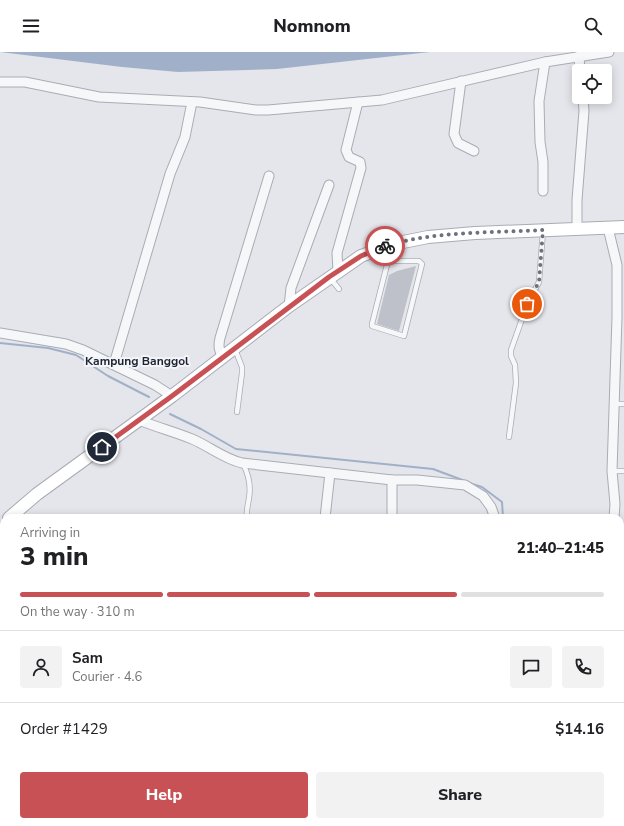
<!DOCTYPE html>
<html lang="en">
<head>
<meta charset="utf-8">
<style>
	:root { --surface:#fff; --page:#f2f2f2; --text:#202124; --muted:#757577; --line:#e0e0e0; --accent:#c85155 }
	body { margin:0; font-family:"Nunito Sans",sans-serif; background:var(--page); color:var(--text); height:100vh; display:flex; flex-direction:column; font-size:15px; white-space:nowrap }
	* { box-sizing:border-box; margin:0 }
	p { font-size:13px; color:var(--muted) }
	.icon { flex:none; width:22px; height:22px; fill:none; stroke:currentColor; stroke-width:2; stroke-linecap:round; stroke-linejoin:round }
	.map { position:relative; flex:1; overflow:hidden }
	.panel { position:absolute; left:0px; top:462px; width:624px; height:312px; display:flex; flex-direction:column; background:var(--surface); border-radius:12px 12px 0 0; box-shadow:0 2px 10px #0003 }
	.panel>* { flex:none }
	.fabs { position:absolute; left:572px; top:12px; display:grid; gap:8px }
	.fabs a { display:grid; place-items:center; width:40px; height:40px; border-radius:4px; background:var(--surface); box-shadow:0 2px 10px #0003; font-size:20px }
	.pin { position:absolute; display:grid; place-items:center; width:34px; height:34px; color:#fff; margin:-17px; border:2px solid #fff; border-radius:50%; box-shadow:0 1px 4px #0007 }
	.courier { position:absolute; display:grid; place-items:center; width:40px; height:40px; margin:-20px; border:3px solid #c85155; border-radius:50%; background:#fff; color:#222; box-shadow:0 1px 5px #0007 }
	.overview em { font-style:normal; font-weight:800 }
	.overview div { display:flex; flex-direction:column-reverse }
	.overview { display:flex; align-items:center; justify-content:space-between; height:68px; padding:0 20px }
	h1 { font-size:26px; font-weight:800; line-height:30px }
	.bar { display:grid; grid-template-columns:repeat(4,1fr); gap:6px 4px; align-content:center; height:48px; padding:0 20px }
	.bar i { height:5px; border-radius:3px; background:var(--line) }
	.bar .selected { background:var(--accent) }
	.bar p { grid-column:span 4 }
	.line { display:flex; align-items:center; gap:10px; padding:0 20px; border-top:1px solid var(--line) }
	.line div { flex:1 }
	.round { display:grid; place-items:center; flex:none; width:42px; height:42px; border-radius:4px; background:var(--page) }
	.primary-button { display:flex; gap:8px; margin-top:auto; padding:8px 20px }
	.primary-button a { flex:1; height:46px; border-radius:4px; background:var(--accent); color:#fff; font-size:16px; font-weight:800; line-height:46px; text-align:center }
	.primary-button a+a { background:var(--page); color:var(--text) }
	header { display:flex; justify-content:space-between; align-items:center; height:52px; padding:0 20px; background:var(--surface); font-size:18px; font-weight:800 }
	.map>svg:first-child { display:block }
	.water { fill:#a1b0c9 }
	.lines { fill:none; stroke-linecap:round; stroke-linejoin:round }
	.stream { stroke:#a1b0c9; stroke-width:2 }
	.building { fill:#bec1ca }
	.lane-casing { stroke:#a9acb5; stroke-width:6 }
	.street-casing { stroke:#a9acb5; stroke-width:11 }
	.secondary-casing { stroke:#a9acb5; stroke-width:14 }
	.lane { stroke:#f6f7f9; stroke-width:4.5 }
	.street { stroke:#f6f7f9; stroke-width:9 }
	.secondary { stroke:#fff; stroke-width:12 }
	.done { stroke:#6c717d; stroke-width:4; stroke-dasharray:0 7.2 }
	.route { stroke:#c85155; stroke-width:5 }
	.labels { text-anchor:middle; stroke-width:4; stroke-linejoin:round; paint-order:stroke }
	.quarter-label { font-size:12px; font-weight:bold; fill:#1e2333; stroke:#f3f5f8 }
</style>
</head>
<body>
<header><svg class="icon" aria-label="menu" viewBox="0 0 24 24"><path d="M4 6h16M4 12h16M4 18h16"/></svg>Nomnom<svg class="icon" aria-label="search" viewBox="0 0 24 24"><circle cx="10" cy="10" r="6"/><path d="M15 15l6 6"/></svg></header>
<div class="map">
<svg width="624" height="774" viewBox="0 0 624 774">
	<rect width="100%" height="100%" fill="#e4e6eb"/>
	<polygon class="water" points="0,0 430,0 277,17 178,20 122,15"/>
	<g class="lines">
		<g class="stream">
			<polyline points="0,291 48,296 76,303 108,324 149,345"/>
			<polyline points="170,362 201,377 236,397 433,417 465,429"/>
			<polyline points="469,431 482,435 502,450 503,466"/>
			<polyline points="620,569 624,572"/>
		</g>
	</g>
	<polygon class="building" points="416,214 399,279 377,272 389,223 397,219"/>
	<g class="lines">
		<g class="lane-casing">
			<g id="lane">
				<polyline points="388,209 419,209 422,212 404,284 372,274 372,272 392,193"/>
				<polyline points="330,226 339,237"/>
				<polyline points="235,297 242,315 242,321 237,360"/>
				<polyline points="614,352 624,352"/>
				<polyline points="509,385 516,331 515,313 511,304 511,298 527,253 539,230 543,179"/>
				<path d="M243,412c6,11 8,22 6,34 -1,7 -3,13 -2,20"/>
				<polyline points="612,419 624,419"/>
				<polyline points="620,487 624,487"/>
			</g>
		</g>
		<g class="street-casing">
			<g id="street">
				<polyline points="579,4 580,19"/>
				<polyline points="461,29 454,82 458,91 474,99"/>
				<polyline points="0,30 25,30 99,45 200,50 256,58 268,58 382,48 545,10 609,0"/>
				<polyline points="543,139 543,110 540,90 539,49 545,10"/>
				<polyline points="608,176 617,213 617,265 612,419 615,452 614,466"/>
				<polyline points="577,177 577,148 584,59 583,45"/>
				<polyline points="338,219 337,201 361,116 360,110 349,105 346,98 358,50"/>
				<polyline points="289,254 291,236 329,133"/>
				<polyline points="0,281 66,292 83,298 155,333 172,344"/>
				<path d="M223,306c-4,-8 -5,-12 -3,-20l49,-162"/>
				<polyline points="114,312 170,122 185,85 192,50"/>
				<path d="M139,368c17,7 36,12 53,19 17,7 32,20 50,24l150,17h25l48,5 18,11 8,11 4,11"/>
				<polyline points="392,428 392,466"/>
				<polyline points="325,466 330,421"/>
				<polyline points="0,484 4,486"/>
				<polyline points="620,517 624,517"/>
				<polyline points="620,556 624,559"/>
				<polyline points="0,575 4,575"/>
				<polyline points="620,582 624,584"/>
				<polyline points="557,770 558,774"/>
				<polyline points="349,774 352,770"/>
				<polyline points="446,774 449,770"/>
				<polyline points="474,774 476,770"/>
			</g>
		</g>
		<g class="secondary-casing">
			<polyline id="secondary" points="9,466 37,442 172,344 289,254 361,204 393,192 428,185 475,181 624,175"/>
		</g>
		<use href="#lane" class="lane"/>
		<use href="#street" class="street"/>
		<use href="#secondary" class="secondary"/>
	</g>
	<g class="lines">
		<path class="done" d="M385,194c50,-15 106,-13 158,-16l-4,52 -12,22"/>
		<polyline class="route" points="102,395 172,344 329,225 361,204 385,194"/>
	</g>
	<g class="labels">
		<g class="quarter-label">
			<text x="137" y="313">Kampung Banggol</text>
		</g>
	</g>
</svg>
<div class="fabs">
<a><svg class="icon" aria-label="locate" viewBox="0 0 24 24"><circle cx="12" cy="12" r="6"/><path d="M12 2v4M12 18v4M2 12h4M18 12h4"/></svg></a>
</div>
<div class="pin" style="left:527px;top:252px;background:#ea580c"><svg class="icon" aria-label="bag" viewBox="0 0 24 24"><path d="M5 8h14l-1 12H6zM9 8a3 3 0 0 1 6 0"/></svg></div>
<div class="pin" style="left:102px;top:395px;background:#1f2937"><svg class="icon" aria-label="home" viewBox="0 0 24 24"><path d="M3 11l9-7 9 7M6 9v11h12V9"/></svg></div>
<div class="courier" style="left:385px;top:194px"><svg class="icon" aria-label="bike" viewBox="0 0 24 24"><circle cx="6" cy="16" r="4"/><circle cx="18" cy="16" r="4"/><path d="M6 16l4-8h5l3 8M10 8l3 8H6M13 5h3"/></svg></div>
<section class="panel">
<div class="overview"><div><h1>3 min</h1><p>Arriving in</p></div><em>21:40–21:45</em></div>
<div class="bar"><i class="selected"></i><i class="selected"></i><i class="selected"></i><i></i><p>On the way · 310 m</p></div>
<div class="line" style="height:72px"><a class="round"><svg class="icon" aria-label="person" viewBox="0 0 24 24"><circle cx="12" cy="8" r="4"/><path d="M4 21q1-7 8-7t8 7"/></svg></a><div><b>Sam</b><p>Courier · 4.6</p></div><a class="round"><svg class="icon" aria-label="chat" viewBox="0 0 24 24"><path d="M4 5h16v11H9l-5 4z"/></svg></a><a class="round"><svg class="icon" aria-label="phone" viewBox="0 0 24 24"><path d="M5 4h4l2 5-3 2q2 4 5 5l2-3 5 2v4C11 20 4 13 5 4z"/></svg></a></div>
<div class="line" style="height:52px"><div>Order #1429</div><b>$14.16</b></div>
<div class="primary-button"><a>Help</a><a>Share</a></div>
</section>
</div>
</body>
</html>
